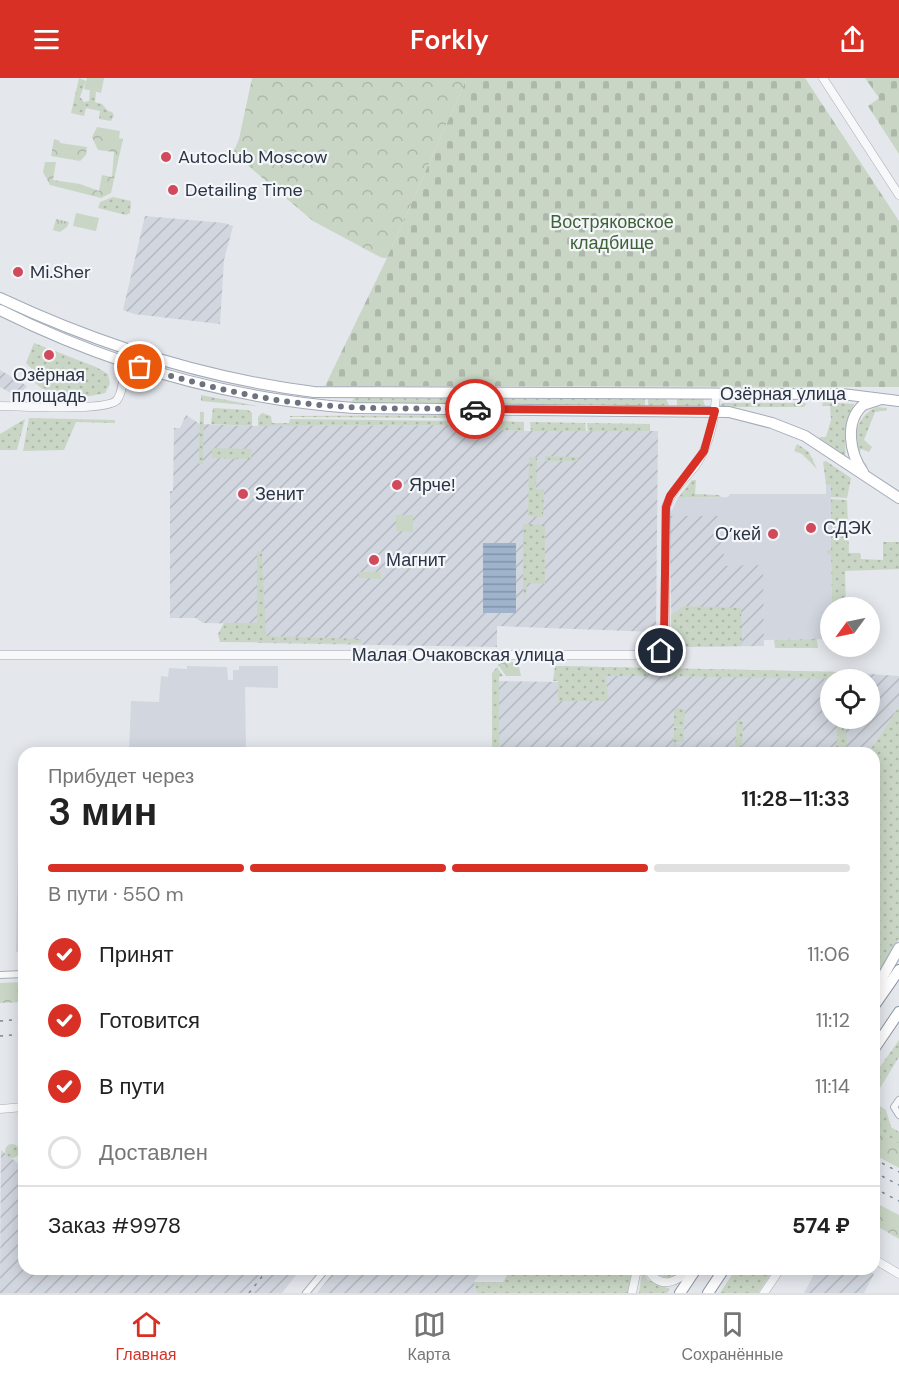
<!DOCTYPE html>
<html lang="ru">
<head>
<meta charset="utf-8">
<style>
	:root { --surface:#fff; --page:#f6f6f6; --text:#222; --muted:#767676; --line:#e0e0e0; --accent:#d93025 }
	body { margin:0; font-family:"DM Sans",sans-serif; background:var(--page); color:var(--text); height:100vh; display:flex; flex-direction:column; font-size:22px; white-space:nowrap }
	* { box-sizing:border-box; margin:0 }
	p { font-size:20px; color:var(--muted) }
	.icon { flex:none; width:33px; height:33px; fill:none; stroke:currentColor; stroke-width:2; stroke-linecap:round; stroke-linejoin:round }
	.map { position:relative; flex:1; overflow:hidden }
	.side { position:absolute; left:18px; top:669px; width:862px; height:528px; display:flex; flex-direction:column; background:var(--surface); border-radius:18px; box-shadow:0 3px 15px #0003 }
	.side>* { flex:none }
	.needle { width:39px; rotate:237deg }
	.fabs { position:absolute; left:820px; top:519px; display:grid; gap:12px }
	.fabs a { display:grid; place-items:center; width:60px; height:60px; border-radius:50%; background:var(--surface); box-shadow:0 3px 15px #0003; font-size:30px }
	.pin { position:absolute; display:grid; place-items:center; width:51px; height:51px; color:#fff; margin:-26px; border:3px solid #fff; border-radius:50%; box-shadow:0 2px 6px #0007 }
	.courier { position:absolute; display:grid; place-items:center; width:60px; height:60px; margin:-30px; border:4px solid #d93025; border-radius:50%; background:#fff; color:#222; box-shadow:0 2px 8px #0007 }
	.summary em { font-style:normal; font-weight:600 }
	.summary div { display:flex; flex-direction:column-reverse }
	.summary { display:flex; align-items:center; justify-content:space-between; height:102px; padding:0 30px }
	h1 { font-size:39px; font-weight:600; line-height:45px }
	.bar { display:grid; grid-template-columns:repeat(4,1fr); gap:9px 6px; align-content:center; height:72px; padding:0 30px }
	.bar i { height:8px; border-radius:4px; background:var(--line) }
	.bar .selected { background:var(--accent) }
	.bar p { grid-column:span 4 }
	.line { display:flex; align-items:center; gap:15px; padding:0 30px; border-top:2px solid var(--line) }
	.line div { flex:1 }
	ol { padding:0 30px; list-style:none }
	li { display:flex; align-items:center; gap:18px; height:66px }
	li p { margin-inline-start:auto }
	li .icon { padding:6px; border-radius:50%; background:var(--accent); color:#fff; stroke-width:4 }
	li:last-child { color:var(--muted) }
	li i { width:33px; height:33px; border:3px solid var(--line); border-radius:50% }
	header { display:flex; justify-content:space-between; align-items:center; height:78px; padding:0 30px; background:var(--accent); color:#fff; font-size:27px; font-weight:600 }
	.menu { display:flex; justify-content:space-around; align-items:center; height:84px; border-top:2px solid var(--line); background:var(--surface); font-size:16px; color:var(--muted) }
	.menu a { display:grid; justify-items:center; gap:3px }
	.menu .selected { color:var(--accent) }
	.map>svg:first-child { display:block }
	.built { fill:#d2d6de }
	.industrial { fill:url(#industrial-furrows); fill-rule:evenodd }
	.grass { fill:url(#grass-dots) }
	.forest { fill:url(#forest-crowns) }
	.cemetery { fill:url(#cemetery-stones) }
	.park { fill:url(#park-tufts) }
	.pitch { fill:#c9d6c5 }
	.water { fill:url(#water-rules) }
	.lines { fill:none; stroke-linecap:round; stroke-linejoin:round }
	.minor-casing { stroke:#a9aeb7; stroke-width:8 }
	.tertiary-casing { stroke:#a9aeb7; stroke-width:9 }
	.primary-casing { stroke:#a3abb8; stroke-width:12 }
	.trunk-casing { stroke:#8b94a3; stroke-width:12 }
	.minor { stroke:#f7f8fa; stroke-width:6 }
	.tertiary { stroke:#f7f8fa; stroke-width:8 }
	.primary { stroke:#fff; stroke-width:10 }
	.trunk { stroke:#fff; stroke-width:10 }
	.rail { stroke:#7d8696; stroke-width:1.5; stroke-dasharray:3 6; stroke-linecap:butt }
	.done { stroke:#6c737f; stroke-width:6; stroke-dasharray:0 10.8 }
	.route { stroke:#d93025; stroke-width:8 }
	.poi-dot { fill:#d1495b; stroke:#f4f6f9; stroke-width:2 }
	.labels { text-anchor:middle; stroke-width:4.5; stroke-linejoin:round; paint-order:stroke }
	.poi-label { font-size:18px; fill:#2b3445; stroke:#f4f6f9; text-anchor:start }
	.park-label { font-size:18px; fill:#3f6138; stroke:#f4f6f9 }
	.street-label { font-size:18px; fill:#2b3445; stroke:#f4f6f9 }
</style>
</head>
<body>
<header><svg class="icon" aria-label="menu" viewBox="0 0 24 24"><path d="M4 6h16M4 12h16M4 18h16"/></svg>Forkly<svg class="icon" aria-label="share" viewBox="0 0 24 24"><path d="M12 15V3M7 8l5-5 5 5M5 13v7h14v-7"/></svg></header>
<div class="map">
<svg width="899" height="1215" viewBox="0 0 899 1215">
	<defs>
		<pattern id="industrial-furrows" width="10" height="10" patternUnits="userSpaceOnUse" patternTransform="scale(1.5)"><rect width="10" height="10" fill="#d2d6de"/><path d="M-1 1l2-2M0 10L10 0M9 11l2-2" fill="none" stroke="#b4b8c0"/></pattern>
		<pattern id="grass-dots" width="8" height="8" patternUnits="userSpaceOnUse" patternTransform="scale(1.5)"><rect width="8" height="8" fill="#c9d6c5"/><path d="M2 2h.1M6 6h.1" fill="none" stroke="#adb8ab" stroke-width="1.8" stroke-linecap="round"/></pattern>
		<pattern id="forest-crowns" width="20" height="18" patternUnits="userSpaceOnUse" patternTransform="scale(1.5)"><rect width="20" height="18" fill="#c9d6c5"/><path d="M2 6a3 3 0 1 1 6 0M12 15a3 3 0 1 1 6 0" fill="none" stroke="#adb8ab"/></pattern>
		<pattern id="cemetery-stones" width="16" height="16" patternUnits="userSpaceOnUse" patternTransform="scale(1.5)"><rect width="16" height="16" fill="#c9d6c5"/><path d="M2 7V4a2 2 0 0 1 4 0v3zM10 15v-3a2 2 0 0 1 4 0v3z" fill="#adb8ab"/></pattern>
		<pattern id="park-tufts" width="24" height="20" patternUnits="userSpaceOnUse" patternTransform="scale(1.5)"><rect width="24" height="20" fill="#c9d6c5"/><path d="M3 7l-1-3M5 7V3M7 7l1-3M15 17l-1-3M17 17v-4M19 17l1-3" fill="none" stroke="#adb8ab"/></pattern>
		<pattern id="water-rules" width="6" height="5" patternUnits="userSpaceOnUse" patternTransform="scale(1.5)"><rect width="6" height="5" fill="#9fb4cc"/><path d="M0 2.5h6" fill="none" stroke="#8293a7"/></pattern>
	</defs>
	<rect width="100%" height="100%" fill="#e4e7ec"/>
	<g class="built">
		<polygon points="826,406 831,406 831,472 827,473 827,476 831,476 832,529 828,529 828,536 831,536 831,561 764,562 762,488 724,488 669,438 678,420 728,419 730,416 826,416"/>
		<polygon points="187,588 227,589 228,602 233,602 233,592 239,592 239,588 278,588 278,610 245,609 246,675 129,675 131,623 159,624 161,598 168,599 169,590 187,591"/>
		<polygon points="18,775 24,775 24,874 16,874"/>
	</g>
	<g class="industrial">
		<polygon points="145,138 224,145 233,148 224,182 220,246 134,236 123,232"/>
		<polygon points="0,292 27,308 18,319 0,309"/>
		<polygon points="186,337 200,346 252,348 462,347 462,350 524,353 658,353 656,554 497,548 497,569 257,565 257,546 203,545 196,540 170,540 170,413 173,413 174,350 180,350"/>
		<polygon points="669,438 723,438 724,488 763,487 764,568 672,569"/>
		<path d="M558,588l283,6 58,4v31l-31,46h-369v-72l59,1zM831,602h39v38h-39z"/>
		<polygon points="1,1072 24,1090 24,1191 301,1191 282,1215 0,1215"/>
		<polygon points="336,1191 483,1191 474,1204 477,1215 317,1215"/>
		<polygon points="817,1191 864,1191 874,1196 864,1215 804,1215"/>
	</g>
	<g class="grass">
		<polygon points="79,0 86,3 80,19 84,24 89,23 90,12 96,14 95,24 102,26 108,33 112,34 114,37 111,43 99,41 100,33 86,30 84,38 71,35"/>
		<polygon points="113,119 131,123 130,135 126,137 98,130 100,124"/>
		<path d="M34,265l62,24 12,7 2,10 -5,9c-28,7 -57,8 -76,-17l2,-8 -5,-5z"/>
		<polygon points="201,317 257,328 201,323"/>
		<polygon points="354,320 645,321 645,329 351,325"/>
		<polygon points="648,321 666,321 669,327 648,329"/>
		<polygon points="677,321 703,321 705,328 677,329"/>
		<polygon points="823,324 854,326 846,356 845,380 819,363 820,359 826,359 831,342 830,328 822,328"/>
		<polygon points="723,325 805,325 806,326 804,329 717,329"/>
		<path d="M877,329l10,1v2l-12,2 -11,28 8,7 -3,5 -8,-3 -2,5 9,14c-21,-17 -15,-52 9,-61z"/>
		<polygon points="213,330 248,332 252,335 252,348 211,346"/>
		<polygon points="200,334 204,334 203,386 199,386"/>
		<polygon points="262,335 271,338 272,345 289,345 290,341 465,343 466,354 462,359 461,347 258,348 258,339"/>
		<polygon points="460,337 465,340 290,339 290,338"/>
		<polygon points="29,340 115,342 115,345 76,344 64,372 23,373"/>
		<polygon points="25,341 17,372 0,372 0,356"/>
		<polygon points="478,343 493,343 492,352 477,351 477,360 472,356"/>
		<polygon points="495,343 524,344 524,353 495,352"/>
		<polygon points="530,344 585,345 586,353 531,353"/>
		<polygon points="587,345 650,346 650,353 588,353"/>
		<polygon points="797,366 809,374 817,391 802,376 794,373"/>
		<polygon points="212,370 252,371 251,381 212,380"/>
		<polygon points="545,378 578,379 578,383 545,383"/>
		<polygon points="529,379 537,379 536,411 544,412 543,439 528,438"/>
		<polygon points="826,383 851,400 847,420 831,419 831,407 826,406 823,384"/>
		<polygon points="692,402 696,402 695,416 719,417 721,419 678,420"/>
		<polygon points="831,421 847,422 849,475 860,475 861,481 883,482 883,464 899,464 899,491 845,493 846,529 831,530 831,536 828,536 828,529 832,528 831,476 827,476 827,472 831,472"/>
		<polygon points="523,446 545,447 545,506 527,505 525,523 523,505"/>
		<polygon points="262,473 266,558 361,561 361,565 220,564 218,556 224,545 257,545 257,474"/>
		<polygon points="684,528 741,530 742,568 672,569 671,537"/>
		<polygon points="816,557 818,570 775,570 774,562 814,561"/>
		<polygon points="555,588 646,590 647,598 606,598 608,620 605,623 558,623 558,603 553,603"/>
		<polygon points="497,589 503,598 499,599 499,675 492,675 492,595"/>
		<polygon points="654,590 841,594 841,601 654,598"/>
		<polygon points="899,629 899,861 875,901 874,675 868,675"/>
		<polygon points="678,630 685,632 684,649 674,648 674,632"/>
		<polygon points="737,641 743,644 742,675 735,675"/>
		<polygon points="837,641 845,641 847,665 843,675 833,675 838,660"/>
		<polygon points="674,650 684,650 684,664 676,664 676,675 673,675"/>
		<polygon points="899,962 899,979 875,1018 875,996"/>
		<polygon points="874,1024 886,1032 891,1049 899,1054 899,1066 879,1054 875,1055"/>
		<circle cx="12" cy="1073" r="7"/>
		<polygon points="511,1191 633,1191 629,1215 477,1215 474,1204 503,1204"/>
		<polygon points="654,1191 685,1191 672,1201 661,1198"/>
		<polygon points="736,1191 774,1191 758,1215 720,1215"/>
		<polygon points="642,1194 648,1202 670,1211 667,1215 639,1215"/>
	</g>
	<g class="forest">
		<polygon points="252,0 467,0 387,180 380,179 313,143 233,75 239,61"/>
		<polygon points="97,49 120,53 119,60 123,61 111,115 101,120 50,107 43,94 45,84 56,84 53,102 80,106 99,113 102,97 112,99 114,74 98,72 92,59"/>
		<polygon points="54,61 60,63 60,65 87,69 86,77 80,83 51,78"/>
		<polygon points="503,584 518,584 521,598 506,598 498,587"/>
		<polygon points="24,904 24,924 0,925 0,905"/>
		<polygon points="879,1054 899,1066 899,1090 875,1077 875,1055"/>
		<polygon points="874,1124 899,1137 899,1161 875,1147"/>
	</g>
	<g class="cemetery">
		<polygon points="467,0 805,0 899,143 899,309 325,308 387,180"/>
		<polygon points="865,0 899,0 899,76 868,28 879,20"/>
	</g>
	<g class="park">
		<polygon points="56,141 69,144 67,149 60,154 53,152"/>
		<polygon points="396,437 413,437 413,454 396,453"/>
		<polygon points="359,494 381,494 381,501 359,500"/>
	</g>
	<g class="pitch">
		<polygon points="87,0 104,0 101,15 84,11"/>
		<polygon points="76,135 99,140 96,153 73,148"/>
	</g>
	<rect class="water" x="483" y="465" width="33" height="70"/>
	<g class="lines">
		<g class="minor-casing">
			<g id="minor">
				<polyline points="0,897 24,896"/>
				<polyline points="899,1022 894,1029 899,1037"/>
				<polyline points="306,1215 326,1191"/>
			</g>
		</g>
		<g class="tertiary-casing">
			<g id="tertiary">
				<polyline points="823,0 899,117"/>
				<path d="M0,328c19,0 107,6 117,-6 8,-11 7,-37 9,-51"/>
				<path d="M0,577h652l9,-4 4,-11 1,-133c5,-17 20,-28 30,-42 14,-21 19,-46 20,-71"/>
				<polyline points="0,1031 24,1029"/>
				<polyline points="874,1181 899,1196"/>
				<path d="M647,1191c14,22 29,13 45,0"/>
				<polyline points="632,1215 637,1191"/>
				<polyline points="764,1215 780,1191"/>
			</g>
		</g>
		<g class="primary-casing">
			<g id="primary">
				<path d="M0,220c100,47 204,80 314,94l528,2 57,7"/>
				<path d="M0,232c110,55 231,89 354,98l375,4 43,11 33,13 94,62"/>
				<path d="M863,394c-13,-18 -19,-50 0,-67l18,-6"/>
				<polyline points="874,914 899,870"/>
			</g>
		</g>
		<g class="trunk-casing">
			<g id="trunk">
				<polyline points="874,928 899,892"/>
				<polyline points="874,971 899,934"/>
				<polyline points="680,1215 696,1191"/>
				<polyline points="708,1215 724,1191"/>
			</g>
		</g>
		<use href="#minor" class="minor"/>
		<use href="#tertiary" class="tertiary"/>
		<use href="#primary" class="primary"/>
		<use href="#trunk" class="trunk"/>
		<g class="rail">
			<polyline points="0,943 24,941"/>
			<polyline points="0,958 24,956"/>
			<polyline points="874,1081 899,1094"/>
			<polyline points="874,1094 899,1107"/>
			<polyline points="874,1110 899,1123"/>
			<polyline points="249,1215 268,1191"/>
		</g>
	</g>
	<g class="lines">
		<path class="done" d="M140,289c55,16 113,32 170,37 55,6 110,4 165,5"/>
		<polyline class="route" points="475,331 715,333 704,373 670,418 666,429 664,562 661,573"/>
	</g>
	<g class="poi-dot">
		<circle cx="166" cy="79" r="6"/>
		<circle cx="173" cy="112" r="6"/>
		<circle cx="18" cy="194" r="6"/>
		<circle cx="49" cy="277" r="6"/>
		<circle cx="397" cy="407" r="6"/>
		<circle cx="243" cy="416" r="6"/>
		<circle cx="811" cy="450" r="6"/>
		<circle cx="773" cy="456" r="6"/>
		<circle cx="374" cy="482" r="6"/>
	</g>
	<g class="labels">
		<g class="poi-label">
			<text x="178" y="85">Autoclub Moscow</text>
			<text x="185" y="118">Detailing Time</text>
			<text x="30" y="200">Mi.Sher</text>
			<text x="49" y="303" text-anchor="middle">Озёрная<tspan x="49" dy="21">площадь</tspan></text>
			<text x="409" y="413">Ярче!</text>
			<text x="255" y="422">Зенит</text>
			<text x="823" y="456">СДЭК</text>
			<text x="761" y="462" text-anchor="end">О’кей</text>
			<text x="386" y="488">Магнит</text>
		</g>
		<g class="park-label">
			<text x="612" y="150">Востряковское<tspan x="612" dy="21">кладбище</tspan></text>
		</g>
		<g class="street-label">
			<text x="783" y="322">Озёрная улица</text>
			<text x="458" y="583">Малая Очаковская улица</text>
		</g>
	</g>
</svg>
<div class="fabs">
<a><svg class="needle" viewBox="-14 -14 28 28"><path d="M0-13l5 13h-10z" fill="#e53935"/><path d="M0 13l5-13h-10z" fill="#767676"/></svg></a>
<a><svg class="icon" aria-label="locate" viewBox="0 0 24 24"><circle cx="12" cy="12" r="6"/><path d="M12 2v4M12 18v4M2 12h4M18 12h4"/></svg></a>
</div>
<div class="pin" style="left:140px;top:289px;background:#ea580c"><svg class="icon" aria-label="bag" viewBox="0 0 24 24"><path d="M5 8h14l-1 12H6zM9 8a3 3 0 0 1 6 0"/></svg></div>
<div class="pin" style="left:661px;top:573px;background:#1f2937"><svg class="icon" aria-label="home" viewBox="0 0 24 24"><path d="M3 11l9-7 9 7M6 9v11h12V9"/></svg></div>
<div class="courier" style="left:475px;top:331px"><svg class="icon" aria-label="car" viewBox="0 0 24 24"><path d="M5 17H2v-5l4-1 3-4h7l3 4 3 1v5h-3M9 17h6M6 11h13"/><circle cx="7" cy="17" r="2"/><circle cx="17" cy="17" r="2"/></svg></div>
<section class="side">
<div class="summary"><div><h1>3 мин</h1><p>Прибудет через</p></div><em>11:28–11:33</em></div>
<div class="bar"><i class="selected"></i><i class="selected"></i><i class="selected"></i><i></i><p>В пути · 550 m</p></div>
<ol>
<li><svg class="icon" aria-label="check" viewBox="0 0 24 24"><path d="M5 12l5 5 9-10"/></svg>Принят<p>11:06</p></li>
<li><svg class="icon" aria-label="check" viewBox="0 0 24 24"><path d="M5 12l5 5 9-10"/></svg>Готовится<p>11:12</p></li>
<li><svg class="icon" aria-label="check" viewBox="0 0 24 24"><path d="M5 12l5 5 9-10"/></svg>В пути<p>11:14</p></li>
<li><i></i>Доставлен</li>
</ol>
<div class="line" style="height:78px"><div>Заказ #9978</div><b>574 ₽</b></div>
</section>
</div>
<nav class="menu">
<a class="selected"><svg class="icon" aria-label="home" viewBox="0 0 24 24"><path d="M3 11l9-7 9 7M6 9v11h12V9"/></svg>Главная</a>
<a><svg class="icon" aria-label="map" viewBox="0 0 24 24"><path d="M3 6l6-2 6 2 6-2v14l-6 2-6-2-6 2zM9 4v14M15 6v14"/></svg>Карта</a>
<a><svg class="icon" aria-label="saved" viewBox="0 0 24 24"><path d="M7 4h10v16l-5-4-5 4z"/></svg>Сохранённые</a>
</nav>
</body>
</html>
